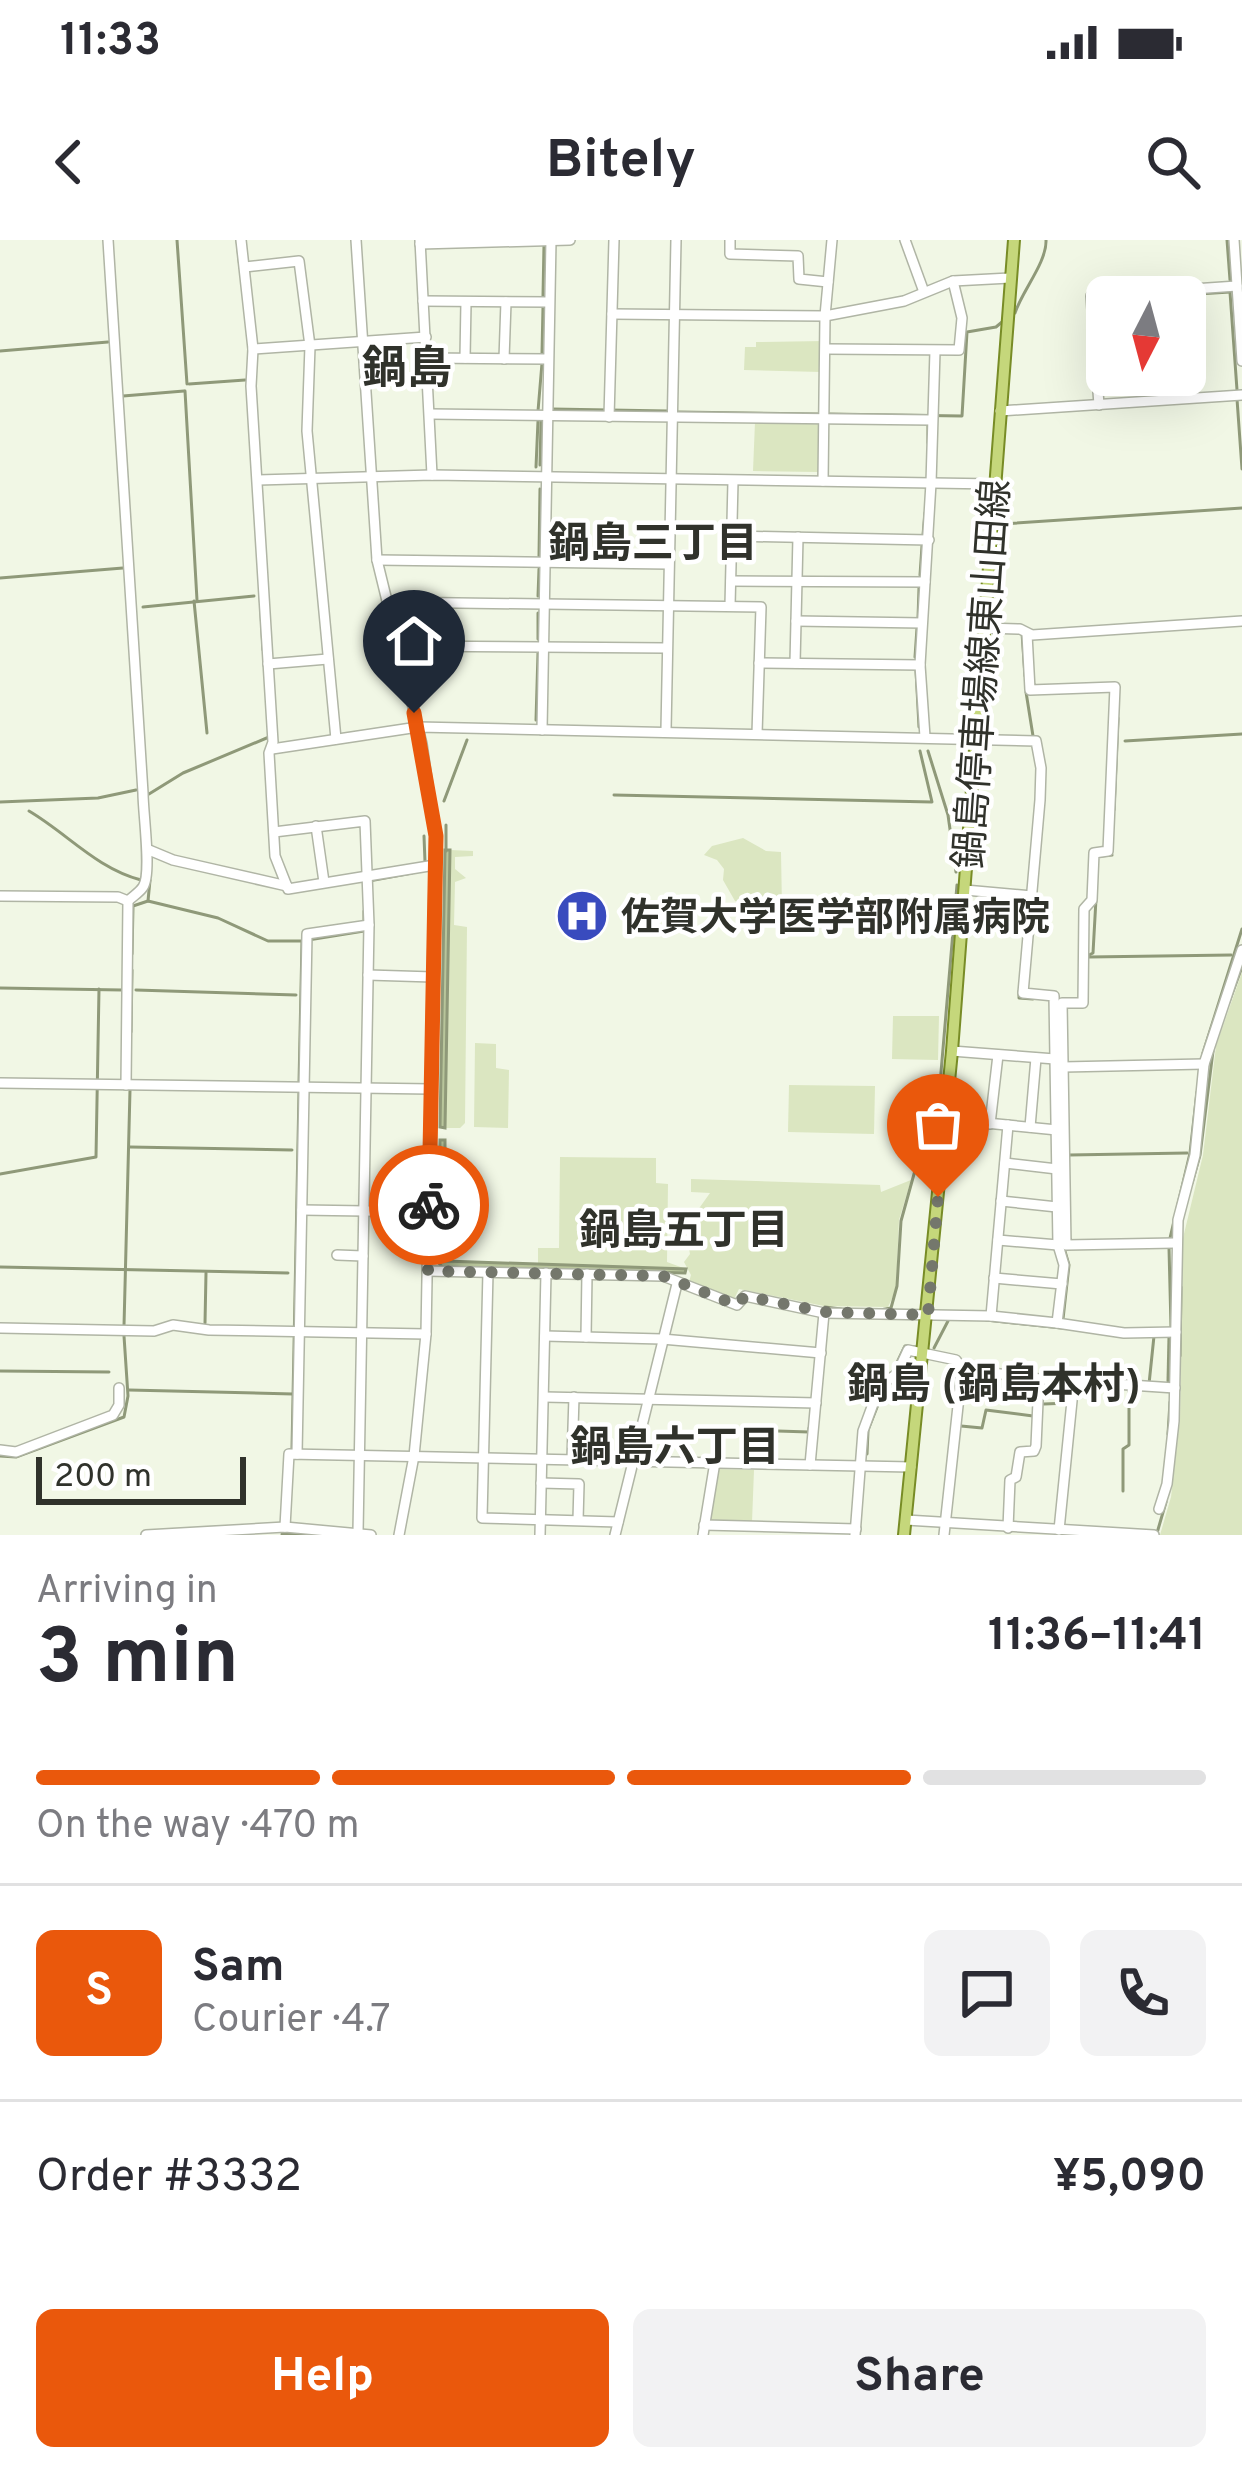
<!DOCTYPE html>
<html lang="en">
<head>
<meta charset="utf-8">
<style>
	:root { --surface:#fff; --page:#f2f2f3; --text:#2b2b33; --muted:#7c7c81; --line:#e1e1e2; --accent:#ea580c }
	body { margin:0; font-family:Overpass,"Noto Sans JP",sans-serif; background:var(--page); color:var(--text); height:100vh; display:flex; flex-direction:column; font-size:45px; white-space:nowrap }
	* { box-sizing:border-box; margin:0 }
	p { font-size:39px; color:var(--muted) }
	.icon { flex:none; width:66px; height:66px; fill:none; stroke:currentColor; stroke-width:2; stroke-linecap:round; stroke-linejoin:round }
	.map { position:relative; height:1295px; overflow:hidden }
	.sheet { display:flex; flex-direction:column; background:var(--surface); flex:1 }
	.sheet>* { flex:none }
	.needle { width:78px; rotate:186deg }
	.fabs { position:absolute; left:1086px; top:36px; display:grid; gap:24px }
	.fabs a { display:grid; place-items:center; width:120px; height:120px; border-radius:18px; background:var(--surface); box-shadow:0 12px 48px #0002; font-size:60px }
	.scale { position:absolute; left:36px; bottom:30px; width:210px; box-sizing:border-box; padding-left:12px; border:6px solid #30322b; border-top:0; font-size:33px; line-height:42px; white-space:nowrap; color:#30322b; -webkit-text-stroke:9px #fff; paint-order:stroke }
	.pin { position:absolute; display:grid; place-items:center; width:102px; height:102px; color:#fff; margin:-123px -51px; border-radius:50% 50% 50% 0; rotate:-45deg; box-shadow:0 0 12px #0007 }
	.pin .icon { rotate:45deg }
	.courier { position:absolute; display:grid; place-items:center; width:120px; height:120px; margin:-60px; border:9px solid #ea580c; border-radius:50%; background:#fff; color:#222; box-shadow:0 3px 15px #0007 }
	.overview em { font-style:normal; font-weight:700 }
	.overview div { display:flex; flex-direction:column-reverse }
	.overview { display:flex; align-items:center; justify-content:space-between; height:204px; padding:0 36px }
	h1 { font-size:78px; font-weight:700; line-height:90px }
	.bar { display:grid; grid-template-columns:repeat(4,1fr); gap:18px 12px; align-content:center; height:144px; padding:0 36px }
	.bar i { height:15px; border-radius:9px; background:var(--line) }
	.bar .selected { background:var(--accent) }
	.bar p { grid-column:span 4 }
	.line { display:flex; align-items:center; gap:30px; padding:0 36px; border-top:3px solid var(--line) }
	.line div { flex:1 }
	.round { display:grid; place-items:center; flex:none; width:126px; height:126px; border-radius:18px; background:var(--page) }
	.action { display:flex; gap:24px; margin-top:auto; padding:24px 36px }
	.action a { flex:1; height:138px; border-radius:18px; background:var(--accent); color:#fff; font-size:48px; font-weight:700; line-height:138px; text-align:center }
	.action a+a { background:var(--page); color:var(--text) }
	.status { display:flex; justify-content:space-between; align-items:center; height:84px; padding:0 60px; background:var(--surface); direction:ltr }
	.status svg { height:33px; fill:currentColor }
	header { display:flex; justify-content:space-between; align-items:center; height:156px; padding:0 36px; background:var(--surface); font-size:54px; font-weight:700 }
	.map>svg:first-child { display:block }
	.green { fill:#dbe6c1 }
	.water { fill:#b8c59b; stroke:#8f9979; stroke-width:3 }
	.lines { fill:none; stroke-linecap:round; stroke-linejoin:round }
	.stream { stroke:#8f9979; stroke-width:3 }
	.minor-casing { stroke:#b0b5a5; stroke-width:12 }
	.major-casing { stroke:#788c26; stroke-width:14 }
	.minor { stroke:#fff; stroke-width:9 }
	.major { stroke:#c5d77b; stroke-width:10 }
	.done { stroke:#74776c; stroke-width:12; stroke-dasharray:0 21.6 }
	.route { stroke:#ea580c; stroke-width:15 }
	.labels { text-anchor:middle; stroke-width:9; stroke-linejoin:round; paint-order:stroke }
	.street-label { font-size:39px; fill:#30322b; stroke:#fff }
	.poi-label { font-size:39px; font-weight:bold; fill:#30322b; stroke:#fff; text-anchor:start }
	.neighbourhood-label { font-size:42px; font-weight:bold; fill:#30322b; stroke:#fff }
	.quarter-label { font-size:45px; font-weight:bold; fill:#30322b; stroke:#fff }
</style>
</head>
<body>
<div class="status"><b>11:33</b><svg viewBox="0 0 49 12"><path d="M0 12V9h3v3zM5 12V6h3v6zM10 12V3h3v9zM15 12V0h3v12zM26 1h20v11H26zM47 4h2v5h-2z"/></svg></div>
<header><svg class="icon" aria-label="back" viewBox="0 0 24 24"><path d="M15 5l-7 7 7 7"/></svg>Bitely<svg class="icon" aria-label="search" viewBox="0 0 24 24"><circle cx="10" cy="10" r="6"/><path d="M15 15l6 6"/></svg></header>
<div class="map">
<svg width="1242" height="1295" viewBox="0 0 1242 1295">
	<rect width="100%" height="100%" fill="#f1f7e5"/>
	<g class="green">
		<polygon points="824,101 821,132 744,130 745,107 756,107 756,102"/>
		<polygon points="755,182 821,183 819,232 753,231"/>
		<polygon points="743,598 766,611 781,612 782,668 759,669 735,661 723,640 724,629 717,620 704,615 712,606"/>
		<polygon points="450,610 473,611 473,616 455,617 455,629 466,638 455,642 454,685 467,687 465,883 460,888 445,888"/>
		<polygon points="1242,732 1242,1295 1160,1295 1171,1257 1180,1179 1183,998 1203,915 1216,806"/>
		<polygon points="893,776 939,776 938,820 892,819"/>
		<polygon points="475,803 496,804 496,828 509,830 508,888 474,887"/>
		<polygon points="789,845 875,846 874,894 788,892"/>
		<polygon points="560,917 656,918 656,943 668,944 667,1022 686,1029 538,1024 538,1008 559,1008"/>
		<polygon points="691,939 880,945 881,952 911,940 899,980 896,1050 888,1067 824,1066 739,1049 734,1059 689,1042 691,1035 684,1022 690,1014 687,998 693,998 695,974 710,953 691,952"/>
		<polygon points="717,1229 754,1230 752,1282 708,1281"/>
	</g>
	<g class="water">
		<polygon points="445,610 450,610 445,888 440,887"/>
		<polygon points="440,900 445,900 445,1021 686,1029 685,1033 442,1027 438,1022"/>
	</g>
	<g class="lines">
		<g class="stream">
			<polyline points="177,0 187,144"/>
			<polyline points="237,0 240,28"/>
			<polyline points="1227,0 1230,40"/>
			<polyline points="1230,52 1237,150"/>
			<polyline points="543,56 544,5"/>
			<polyline points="1150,57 1230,52"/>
			<polyline points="1098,60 1107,60"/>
			<path d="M1015,73c7,-22 32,-51 31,-73"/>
			<polyline points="0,111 108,102"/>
			<polyline points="542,113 543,67"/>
			<polyline points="189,144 245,140"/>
			<polyline points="185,151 197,360"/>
			<polyline points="123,156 184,151"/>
			<polyline points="1237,159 1242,229"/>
			<polyline points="552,169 668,171"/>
			<polyline points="538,171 542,123"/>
			<polyline points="678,172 818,174"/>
			<polyline points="828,174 962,176 967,92 996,87 1002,82"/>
			<polyline points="928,203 928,183"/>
			<polyline points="540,225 541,181"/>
			<polyline points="536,227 538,181"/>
			<polyline points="923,295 925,273"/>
			<polyline points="539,316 540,249"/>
			<polyline points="920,335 922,306"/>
			<polyline points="0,338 123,328"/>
			<polyline points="260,354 263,410"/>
			<polyline points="538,356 539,329"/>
			<polyline points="194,361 207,493"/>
			<polyline points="143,367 254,356"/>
			<polyline points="538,373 538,399"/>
			<polyline points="918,378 919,348"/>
			<polyline points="996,383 1002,284 1242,268"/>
			<polyline points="1022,393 1025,436"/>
			<polyline points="915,417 917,388"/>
			<polyline points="916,430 919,487"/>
			<polyline points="1026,452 1033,496"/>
			<polyline points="536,480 538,413"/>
			<polyline points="1125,501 1242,494"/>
			<polyline points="928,511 948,575 956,632"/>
			<polyline points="149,554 183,533 269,497"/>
			<polyline points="614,555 932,562 920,511"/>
			<polyline points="444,561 467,500"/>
			<polyline points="0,562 98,558 136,550"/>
			<polyline points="1114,570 1118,478"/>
			<path d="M29,571c39,23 67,57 112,69"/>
			<polyline points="446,585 446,611"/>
			<polyline points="424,596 425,622"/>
			<polyline points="1100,616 1112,615"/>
			<polyline points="369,641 412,633"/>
			<polyline points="148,661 150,640"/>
			<polyline points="132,714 133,666 148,661 218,678 268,701 302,701 364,691 364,671"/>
			<polyline points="1087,716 1093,713 1096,659"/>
			<polyline points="1089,717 1231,715"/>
			<polyline points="0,748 122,750"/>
			<polyline points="136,750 296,755"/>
			<polyline points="1019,751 1019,758 1033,759"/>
			<polyline points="1229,762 1242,727"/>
			<polyline points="131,792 132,730"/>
			<polyline points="1203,813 1242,689"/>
			<polyline points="299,843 302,702"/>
			<polyline points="130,907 292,910"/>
			<polyline points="1069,915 1187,913"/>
			<polyline points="0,934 96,917 99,749"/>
			<polyline points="1192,943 1200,915 1213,811"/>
			<polyline points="1170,998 1190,913 1197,852"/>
			<polyline points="1169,1008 1171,1087"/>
			<polyline points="0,1027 288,1033"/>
			<polyline points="825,1067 841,1069"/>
			<polyline points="880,1070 891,1068 897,1046 901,981 919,916 932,917 934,914 957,645"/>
			<polyline points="986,1080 1062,1088 1069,1025 1064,1008"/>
			<polyline points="205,1083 206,1033"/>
			<polyline points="124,1086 130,850"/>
			<polyline points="934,1108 948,1081"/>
			<polyline points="1180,1116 1181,1047"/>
			<polyline points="0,1131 109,1132"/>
			<polyline points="892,1133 905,1106 916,1107"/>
			<polyline points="1168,1141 1169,1096"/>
			<polyline points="1149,1144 1154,1096"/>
			<polyline points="129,1150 293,1154"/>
			<polyline points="1044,1164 1069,1163"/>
			<polyline points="961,1186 982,1188 986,1170 1033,1176"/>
			<polyline points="1168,1194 1170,1162"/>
			<polyline points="292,1209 299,852"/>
			<polyline points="713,1214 713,1189 809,1192 809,1188"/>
			<polyline points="867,1214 868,1190 885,1147"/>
			<polyline points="0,1216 16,1217 124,1177 128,1156 124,1096"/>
			<polyline points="1123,1251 1123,1209 1129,1205 1129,1148"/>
			<polyline points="1157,1293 1166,1262"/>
			<polyline points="282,1294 294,1294"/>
			<polyline points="295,1294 314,1295"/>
		</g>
		<g class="minor-casing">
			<g id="minor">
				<path d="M108,0l35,553c0,21 9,81 0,94 -4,6 -10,9 -15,14l-2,184"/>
				<polyline points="241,0 253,109 251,146 273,502 269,513 275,616 288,649 435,625"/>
				<polyline points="356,0 377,320 422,504 435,596 426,1094 414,1216 399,1295"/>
				<polyline points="420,0 432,235"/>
				<polyline points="730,0 730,14 798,16 799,39 828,42"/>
				<polyline points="905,0 924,52"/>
				<polyline points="1234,0 1242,121"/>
				<polyline points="420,4 570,0"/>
				<polyline points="245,27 299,21 310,106 307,191 336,499"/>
				<polyline points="423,61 549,62"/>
				<polyline points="612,74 825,76 904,61 953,41 1010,38"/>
				<polyline points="253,109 426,97"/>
				<polyline points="826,109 959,110 962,78 953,41"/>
				<polyline points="427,118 548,119"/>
				<polyline points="465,118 466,62"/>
				<polyline points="504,119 506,62"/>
				<polyline points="1099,165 1091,56 1237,46"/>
				<polyline points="1000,171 1242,155"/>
				<polyline points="430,174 932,180"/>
				<polyline points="609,177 614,0"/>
				<polyline points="258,240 432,235 995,244"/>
				<polyline points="823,241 825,76 832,0"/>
				<polyline points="733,296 929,300"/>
				<polyline points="377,320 668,324"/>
				<polyline points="731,341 925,342"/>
				<polyline points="387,362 761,367 757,494"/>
				<polyline points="730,366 733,241"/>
				<polyline points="796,381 922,383"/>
				<polyline points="985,388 1020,389 1032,395 1242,381"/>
				<polyline points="1027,394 1030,450 1115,447 1108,611 1094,613 1092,660 1084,669 1083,763 1062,763 1066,1005 1175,1003"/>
				<polyline points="397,406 666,408"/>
				<polyline points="759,423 920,425"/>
				<polyline points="795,423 798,297"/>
				<polyline points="268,424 328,419"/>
				<polyline points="542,490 551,0"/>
				<polyline points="666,490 676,0"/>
				<polyline points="925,497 920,425 931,243 935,111"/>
				<polyline points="272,509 418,487 1036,501 1041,528 1040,560 1023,753 1054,756 1058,1005 1064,1025 1057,1083 991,1076 824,1073 745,1056 737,1065 663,1036 427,1031"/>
				<polyline points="316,586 324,642"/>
				<polyline points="274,592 365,581 369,685 358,1292"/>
				<polyline points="149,610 173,620 287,646"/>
				<polyline points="965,650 1032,656"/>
				<polyline points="0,656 118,657 128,661"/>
				<polyline points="368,735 433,737"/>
				<polyline points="952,811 1055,819"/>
				<polyline points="1063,827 1204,824"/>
				<polyline points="0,843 431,849"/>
				<polyline points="946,879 1057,890"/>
				<polyline points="990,884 998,815"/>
				<polyline points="1030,887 1036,818"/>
				<polyline points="1005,923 1057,929"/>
				<polyline points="1001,961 1057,967"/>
				<polyline points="302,970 429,972"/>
				<polyline points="998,1000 1058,1005"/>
				<polyline points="337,1015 363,1016"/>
				<polyline points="488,1032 482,1278 618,1282"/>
				<polyline points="994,1038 1062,1044"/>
				<polyline points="991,1076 1008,885"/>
				<polyline points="1057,1083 1124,1093 1176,1092"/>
				<polyline points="0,1088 154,1091 173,1085 209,1090 426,1094"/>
				<polyline points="545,1096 662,1099 821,1113"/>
				<polyline points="586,1097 587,1034"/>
				<polyline points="544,1157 816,1163"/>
				<polyline points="0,1210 16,1212 113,1175 119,1165 119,1148"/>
				<polyline points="297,1214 307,694 369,685"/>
				<polyline points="572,1219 574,1157"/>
				<polyline points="810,1225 824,1073"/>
				<polyline points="541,1243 579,1244 578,1280"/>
				<polyline points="1159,1269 1167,1244 1174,1181 1178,980 1195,915 1204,824 1242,710"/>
				<polyline points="906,1280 1154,1295"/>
				<polyline points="704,1285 856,1289"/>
				<polyline points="285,1287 289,1214 911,1227"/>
				<polyline points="1008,1288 1010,1240 1016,1237 1020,1212 1034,1211 1036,1206 1039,1139"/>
				<polyline points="1059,1290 1074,1141"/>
				<polyline points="146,1295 285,1287 371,1295"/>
				<polyline points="540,1295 546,1033"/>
				<polyline points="615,1295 677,1044"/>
				<polyline points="703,1295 715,1222"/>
				<polyline points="855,1295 863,1191 880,1145 897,1134 908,1110 956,1120 962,1129 1039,1139 1175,1148"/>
				<polyline points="944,1295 962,1129"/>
			</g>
		</g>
		<g class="major-casing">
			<polyline id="major" points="904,1295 952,811 1014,0"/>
		</g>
		<use href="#minor" class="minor"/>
		<use href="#major" class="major"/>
	</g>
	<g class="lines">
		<polyline class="done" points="429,965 428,1031 663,1036 737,1065 745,1056 824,1072 928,1075 938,957"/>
		<polyline class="route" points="414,473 436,596 429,965"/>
	</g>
	<defs>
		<g id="hospital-disc" transform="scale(2.7)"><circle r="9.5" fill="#394bbe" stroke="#fff"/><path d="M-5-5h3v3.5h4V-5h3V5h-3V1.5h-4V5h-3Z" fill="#fff"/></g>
	</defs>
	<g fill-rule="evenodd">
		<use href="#hospital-disc" x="582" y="676"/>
	</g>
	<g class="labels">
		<g class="street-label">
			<text transform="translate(981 434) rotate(-86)" y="14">鍋島停車場線東山田線</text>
		</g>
		<g class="poi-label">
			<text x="621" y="690">佐賀大学医学部附属病院</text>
		</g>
		<g class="neighbourhood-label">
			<text x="653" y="317">鍋島三丁目</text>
			<text x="684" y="1004">鍋島五丁目</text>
			<text x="994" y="1158">鍋島 (鍋島本村)</text>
			<text x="675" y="1221">鍋島六丁目</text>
		</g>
		<g class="quarter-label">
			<text x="407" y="143">鍋島</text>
		</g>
	</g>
</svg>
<div class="fabs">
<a><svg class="needle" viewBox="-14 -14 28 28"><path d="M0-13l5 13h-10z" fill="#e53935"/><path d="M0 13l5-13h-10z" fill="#7c7c81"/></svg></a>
</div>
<div class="scale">200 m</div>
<div class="pin" style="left:938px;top:957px;background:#ea580c"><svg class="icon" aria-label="bag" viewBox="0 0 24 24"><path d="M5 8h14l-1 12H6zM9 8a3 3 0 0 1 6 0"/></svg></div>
<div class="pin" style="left:414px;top:473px;background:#1f2937"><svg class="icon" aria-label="home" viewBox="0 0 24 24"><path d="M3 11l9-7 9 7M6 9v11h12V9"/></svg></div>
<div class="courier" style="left:429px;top:965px"><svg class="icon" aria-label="bike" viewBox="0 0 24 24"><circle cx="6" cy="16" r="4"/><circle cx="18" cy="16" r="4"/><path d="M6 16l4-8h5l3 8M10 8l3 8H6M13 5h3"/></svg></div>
</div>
<section class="sheet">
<div class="overview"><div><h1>3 min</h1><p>Arriving in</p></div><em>11:36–11:41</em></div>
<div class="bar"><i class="selected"></i><i class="selected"></i><i class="selected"></i><i></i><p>On the way · 470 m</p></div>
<div class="line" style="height:216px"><b class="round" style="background:var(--accent);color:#fff">S</b><div><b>Sam</b><p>Courier · 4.7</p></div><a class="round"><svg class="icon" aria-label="chat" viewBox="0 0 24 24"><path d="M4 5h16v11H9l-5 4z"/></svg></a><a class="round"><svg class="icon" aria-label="phone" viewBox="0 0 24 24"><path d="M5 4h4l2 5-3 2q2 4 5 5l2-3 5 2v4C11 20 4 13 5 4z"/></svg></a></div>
<div class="line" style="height:156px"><div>Order #3332</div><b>¥5,090</b></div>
<div class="action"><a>Help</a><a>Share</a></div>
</section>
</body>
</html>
